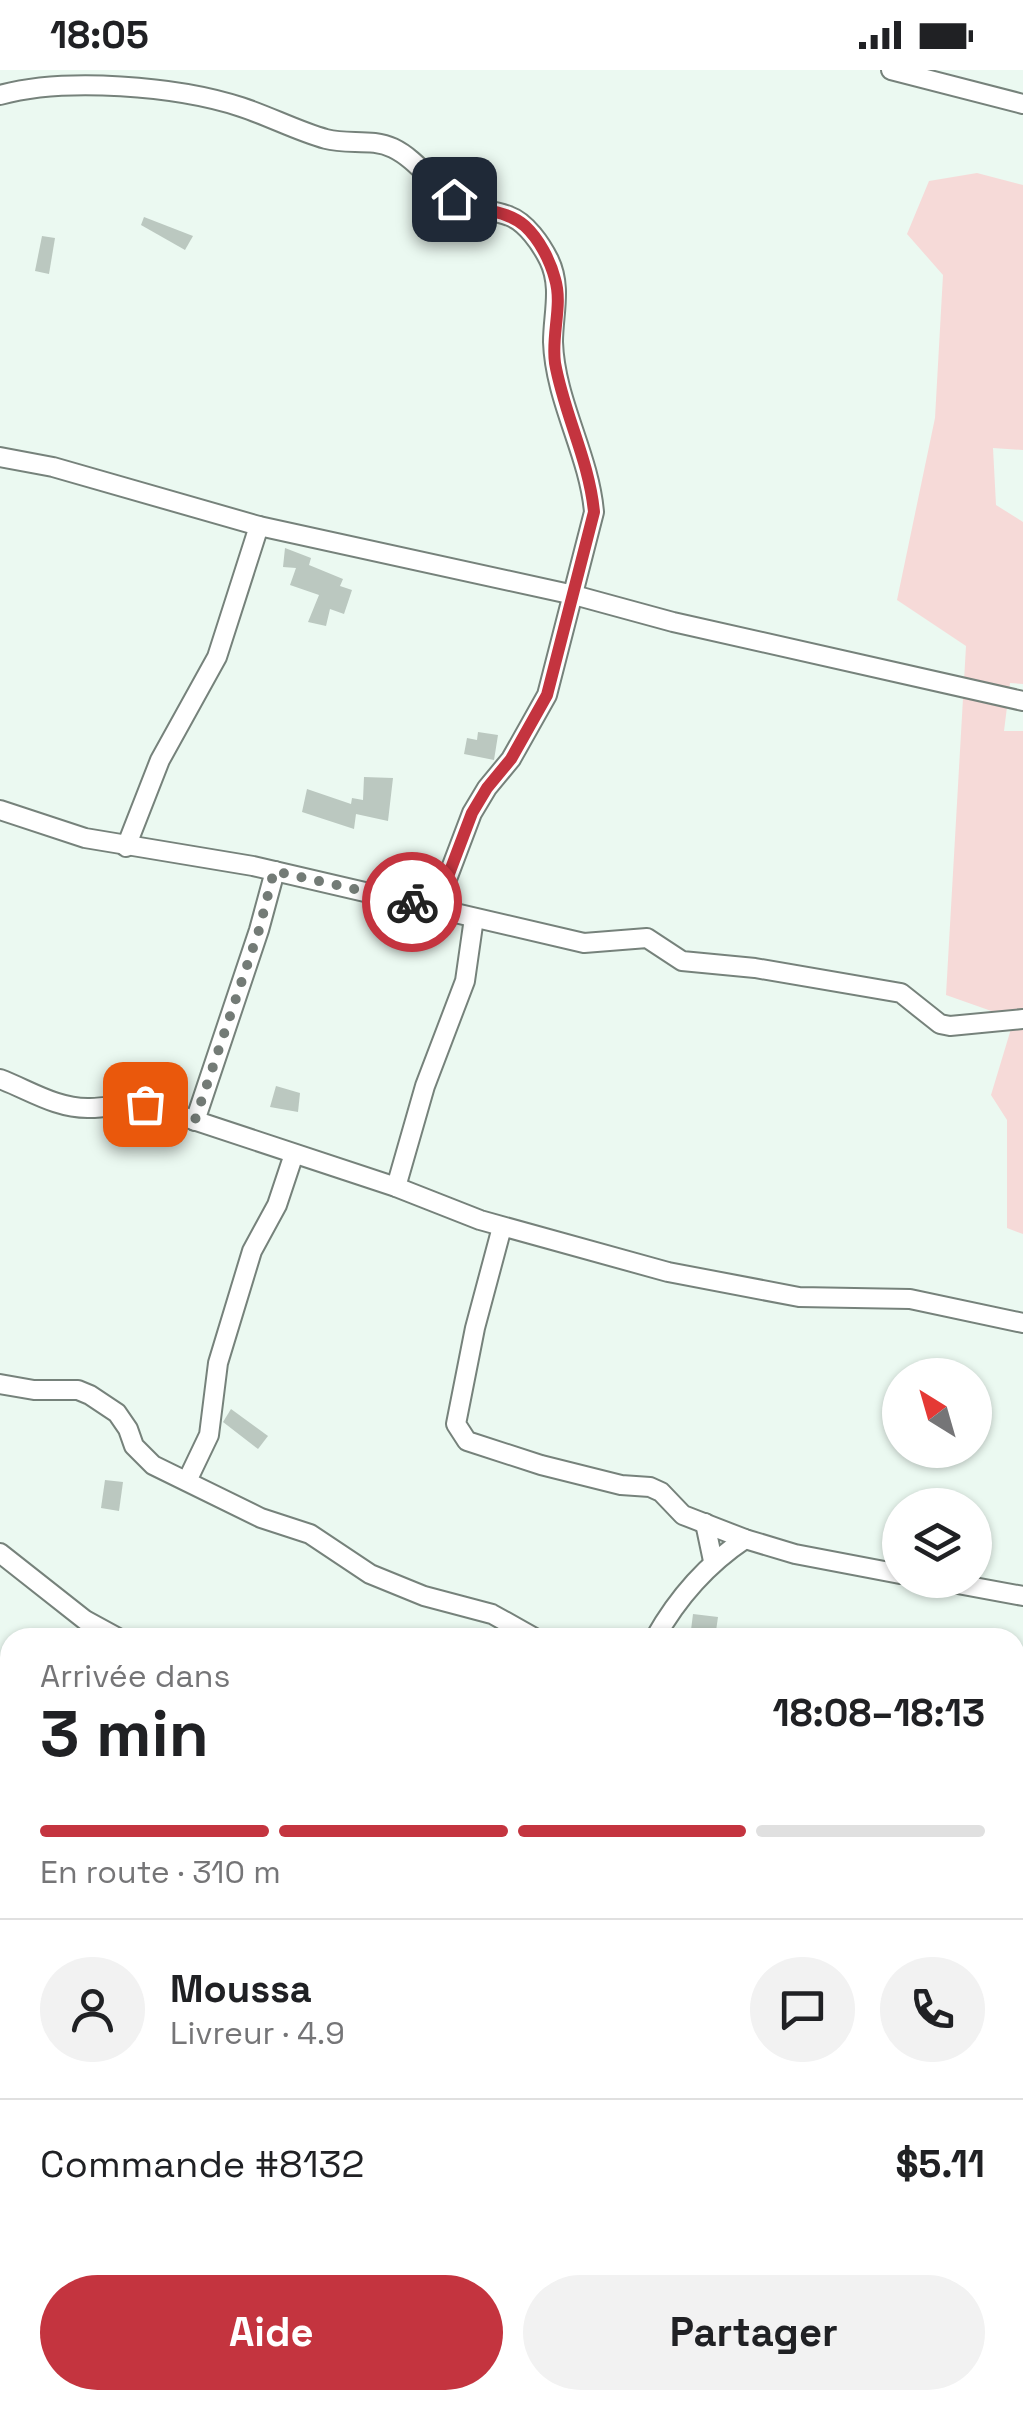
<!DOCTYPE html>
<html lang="fr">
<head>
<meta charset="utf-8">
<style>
	:root { --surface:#fff; --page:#f2f2f2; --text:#202124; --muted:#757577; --line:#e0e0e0; --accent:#c4343f }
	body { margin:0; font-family:"Space Grotesk",sans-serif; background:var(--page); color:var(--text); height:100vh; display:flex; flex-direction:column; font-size:38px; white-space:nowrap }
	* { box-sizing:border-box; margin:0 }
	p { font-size:32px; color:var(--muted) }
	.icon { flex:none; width:55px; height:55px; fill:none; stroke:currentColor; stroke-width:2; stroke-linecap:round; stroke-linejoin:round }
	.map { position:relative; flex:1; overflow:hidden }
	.panel { position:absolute; left:0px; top:1558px; width:1025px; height:782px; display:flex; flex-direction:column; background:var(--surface); border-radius:30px 30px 0 0; box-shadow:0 2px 8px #0004 }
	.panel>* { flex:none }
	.needle { width:65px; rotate:323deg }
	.buttons { position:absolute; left:882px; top:1288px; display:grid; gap:20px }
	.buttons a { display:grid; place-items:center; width:110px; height:110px; border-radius:50%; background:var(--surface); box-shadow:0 2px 8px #0004; font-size:50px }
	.pin { position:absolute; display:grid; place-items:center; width:85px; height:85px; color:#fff; margin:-42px; border-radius:20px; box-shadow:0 5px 15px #0006 }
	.courier { position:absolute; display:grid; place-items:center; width:100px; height:100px; margin:-50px; border:8px solid #c4343f; border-radius:50%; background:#fff; color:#222; box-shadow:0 2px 12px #0007 }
	.head em { font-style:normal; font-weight:600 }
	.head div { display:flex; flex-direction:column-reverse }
	.head { display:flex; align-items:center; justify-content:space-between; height:170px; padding:0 40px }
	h1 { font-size:65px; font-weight:600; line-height:75px }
	.bar { display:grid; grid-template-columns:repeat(4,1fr); gap:15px 10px; align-content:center; height:120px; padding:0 40px }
	.bar i { height:12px; border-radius:8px; background:var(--line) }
	.bar .selected { background:var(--accent) }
	.bar p { grid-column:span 4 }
	.line { display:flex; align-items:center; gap:25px; padding:0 40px; border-top:2px solid var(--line) }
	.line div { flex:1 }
	.round { display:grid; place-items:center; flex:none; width:105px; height:105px; border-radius:52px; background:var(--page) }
	.action { display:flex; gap:20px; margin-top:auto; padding:20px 40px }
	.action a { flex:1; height:115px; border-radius:60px; background:var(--accent); color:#fff; font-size:40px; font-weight:600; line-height:115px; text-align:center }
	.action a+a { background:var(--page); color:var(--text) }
	.status { display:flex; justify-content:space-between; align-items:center; height:70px; padding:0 50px; background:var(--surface); direction:ltr }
	.status svg { height:28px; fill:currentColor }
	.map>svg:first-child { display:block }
	.grass { fill:#f6dad8 }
	.building { fill:#bbc8c0 }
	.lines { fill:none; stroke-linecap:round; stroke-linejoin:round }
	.street-casing { stroke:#76827b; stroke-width:22 }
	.street { stroke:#fff; stroke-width:18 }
	.done { stroke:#737b76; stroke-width:10; stroke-dasharray:0 18 }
	.route { stroke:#c4343f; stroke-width:12 }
</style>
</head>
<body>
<div class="status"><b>18:05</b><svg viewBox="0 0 49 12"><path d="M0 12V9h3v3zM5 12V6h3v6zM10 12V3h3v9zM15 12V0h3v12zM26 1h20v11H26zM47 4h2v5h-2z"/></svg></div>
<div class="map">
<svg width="1023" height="2339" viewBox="0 0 1023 2339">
	<rect width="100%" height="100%" fill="#ebf9f1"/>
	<polygon class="grass" points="977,103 1023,115 1023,380 993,378 996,435 1023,452 1023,614 1010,613 1004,661 1023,661 1023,1164 1007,1158 1007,1050 991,1025 1014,949 946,925 966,576 897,530 935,348 943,205 907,164 929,111"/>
	<g class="building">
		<polygon points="144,147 193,166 185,180 141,155"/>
		<polygon points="42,166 55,168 49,204 35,201"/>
		<polygon points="285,478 311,488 309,495 343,509 340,516 352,520 344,544 330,539 326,556 308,552 319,525 290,515 296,498 283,497"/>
		<polygon points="478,662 498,665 494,690 464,684 467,668 477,670"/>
		<polygon points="364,707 393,708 388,751 356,744 354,759 302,742 307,719 351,734 352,728 363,730"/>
		<polygon points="276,1016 300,1023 298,1042 270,1037"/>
		<polygon points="231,1339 268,1366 258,1379 223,1352"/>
		<polygon points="105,1410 123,1412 119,1441 101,1438"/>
		<polygon points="693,1544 718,1547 715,1568 690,1568"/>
	</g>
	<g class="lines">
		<g class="street-casing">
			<g id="street">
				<polyline points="891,0 1023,34"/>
				<path d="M0,25c65,-18 177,-9 241,12 28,9 56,24 85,32 22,6 46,-1 67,9 25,12 41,39 65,53 16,10 34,8 51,15 17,6 32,28 40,44 13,27 4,54 4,82 2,59 36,112 41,170l-47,183 -36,64 -24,29 -15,25 -36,95"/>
				<polyline points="0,387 53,397 259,456 574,525 673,552 1023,631"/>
				<polyline points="0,740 85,768 253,796 584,873 647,868 682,891 755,898 901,923 940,954 950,956 1023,949"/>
				<polyline points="126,777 160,690 217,587 259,456"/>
				<path d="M0,1009c29,11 57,30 90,29 19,0 36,-6 55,-4l251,83 84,33 188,52 131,25 111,2 113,24"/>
				<polyline points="195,1051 259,860 275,801"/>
				<polyline points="396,1117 425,1016 465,911 474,848"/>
				<polyline points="502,1157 475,1258 456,1354 467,1371 541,1395 621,1415 650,1417 661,1422 683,1445 745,1469 795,1484 900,1504"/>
				<polyline points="0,1314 34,1320 78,1320 90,1325 117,1343 128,1359 134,1376 153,1395 261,1448 310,1464 370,1504 424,1526 492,1544 535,1568"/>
				<polyline points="187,1411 209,1365 218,1293 252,1181 277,1135 294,1084"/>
				<polyline points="705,1453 713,1491"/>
				<polyline points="0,1483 85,1550 118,1568"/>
				<polyline points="936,1510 1023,1526"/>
				<path d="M655,1568c23,-41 51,-73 90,-99"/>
				<polyline points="1015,1702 1023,1704"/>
				<polyline points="0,1710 10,1713"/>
				<polyline points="1015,1850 1023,1851"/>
				<polyline points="0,1889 10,1894"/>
				<polyline points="1015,2070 1023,2072"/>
				<polyline points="0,2117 10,2120"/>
				<polyline points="0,2288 10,2293"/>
				<polyline points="53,2330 64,2339"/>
				<polyline points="498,2330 526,2339"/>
				<polyline points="734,2334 759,2339"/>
				<polyline points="316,2339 320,2330"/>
			</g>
		</g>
		<use href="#street" class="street"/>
	</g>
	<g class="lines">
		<polyline class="done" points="145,1034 195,1050 259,860 274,801 412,832"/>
		<path class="route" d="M412,832l24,6 36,-95 15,-25 24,-29 36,-64 47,-183c-5,-52 -30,-98 -39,-149 -4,-28 8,-58 0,-84 -5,-19 -16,-40 -30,-53 -19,-17 -49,-15 -71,-27"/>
	</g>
</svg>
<div class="buttons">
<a><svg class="needle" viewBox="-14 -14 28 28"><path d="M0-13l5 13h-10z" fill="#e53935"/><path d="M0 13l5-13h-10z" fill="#757577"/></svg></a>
<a><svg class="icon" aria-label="layers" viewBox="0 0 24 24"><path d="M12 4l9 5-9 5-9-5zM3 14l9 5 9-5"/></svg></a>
</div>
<div class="pin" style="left:145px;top:1034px;background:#ea580c"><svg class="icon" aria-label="bag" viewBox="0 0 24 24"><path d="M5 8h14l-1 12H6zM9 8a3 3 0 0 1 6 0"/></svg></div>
<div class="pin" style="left:454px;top:129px;background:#1f2937"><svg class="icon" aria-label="home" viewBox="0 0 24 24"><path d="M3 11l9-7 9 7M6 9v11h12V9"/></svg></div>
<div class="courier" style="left:412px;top:832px"><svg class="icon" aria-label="bike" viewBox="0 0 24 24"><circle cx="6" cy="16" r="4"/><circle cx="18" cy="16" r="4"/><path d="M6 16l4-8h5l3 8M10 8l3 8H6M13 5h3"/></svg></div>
<section class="panel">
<div class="head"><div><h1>3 min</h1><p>Arrivée dans</p></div><em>18:08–18:13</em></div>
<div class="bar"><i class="selected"></i><i class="selected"></i><i class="selected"></i><i></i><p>En route · 310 m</p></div>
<div class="line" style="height:180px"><a class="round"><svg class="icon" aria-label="person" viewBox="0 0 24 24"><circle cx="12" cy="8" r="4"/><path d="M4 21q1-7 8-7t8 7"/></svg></a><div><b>Moussa</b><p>Livreur · 4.9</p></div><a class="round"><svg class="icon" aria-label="chat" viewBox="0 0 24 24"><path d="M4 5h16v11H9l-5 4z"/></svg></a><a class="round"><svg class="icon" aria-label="phone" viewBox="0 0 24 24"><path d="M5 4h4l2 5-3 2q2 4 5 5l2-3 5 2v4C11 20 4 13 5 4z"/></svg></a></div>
<div class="line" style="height:130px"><div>Commande #8132</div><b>$5.11</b></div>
<div class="action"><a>Aide</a><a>Partager</a></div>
</section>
</div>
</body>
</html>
